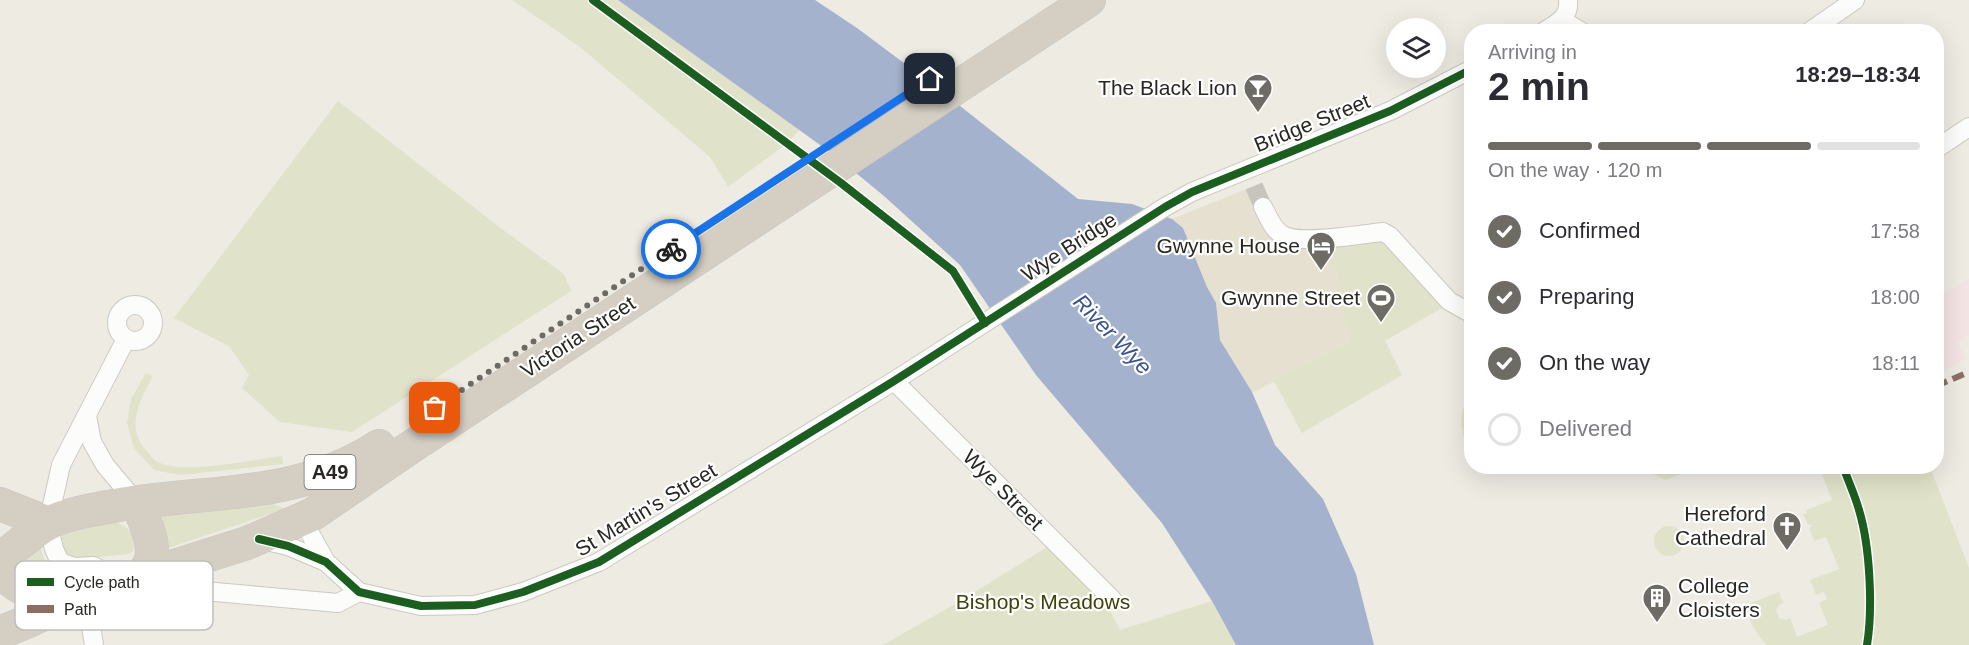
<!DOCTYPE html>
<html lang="en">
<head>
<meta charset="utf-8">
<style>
	:root { --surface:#fff; --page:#f7f7f7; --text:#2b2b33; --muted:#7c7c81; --line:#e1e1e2; --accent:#6d6b64 }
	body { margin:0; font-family:Arial,sans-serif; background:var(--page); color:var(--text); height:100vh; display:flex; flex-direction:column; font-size:22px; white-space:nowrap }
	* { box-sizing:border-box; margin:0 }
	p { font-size:20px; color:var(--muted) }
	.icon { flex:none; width:33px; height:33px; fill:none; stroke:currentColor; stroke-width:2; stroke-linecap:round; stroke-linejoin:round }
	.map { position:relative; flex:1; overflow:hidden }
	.drawer { position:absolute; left:1464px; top:24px; width:480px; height:450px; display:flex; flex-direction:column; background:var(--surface); border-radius:24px; box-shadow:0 6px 24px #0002 }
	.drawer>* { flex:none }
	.buttons { position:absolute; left:1386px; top:18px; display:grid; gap:12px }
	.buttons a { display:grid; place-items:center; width:60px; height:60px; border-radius:50%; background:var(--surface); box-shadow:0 6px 24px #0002; font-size:30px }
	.pin { position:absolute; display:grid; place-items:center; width:51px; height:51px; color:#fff; margin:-26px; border-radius:12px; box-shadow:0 3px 9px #0006 }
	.courier { position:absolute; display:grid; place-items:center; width:60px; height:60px; margin:-30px; border:4px solid #1a73e8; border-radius:50%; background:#fff; color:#222; box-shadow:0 2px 8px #0007 }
	.headline em { font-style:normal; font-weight:700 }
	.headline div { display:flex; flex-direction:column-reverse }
	.headline { display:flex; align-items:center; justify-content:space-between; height:102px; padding:0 24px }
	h1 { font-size:39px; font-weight:700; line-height:45px }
	.bar { display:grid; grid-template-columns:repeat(4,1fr); gap:9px 6px; align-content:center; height:72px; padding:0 24px }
	.bar i { height:8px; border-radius:4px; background:var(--line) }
	.bar .active { background:var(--accent) }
	.bar p { grid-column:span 4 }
	ol { padding:0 24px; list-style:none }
	li { display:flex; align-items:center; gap:18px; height:66px }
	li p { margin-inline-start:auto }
	li .icon { padding:6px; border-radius:50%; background:var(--accent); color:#fff; stroke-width:4 }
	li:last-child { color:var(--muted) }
	li i { width:33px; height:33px; border:3px solid var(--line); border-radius:50% }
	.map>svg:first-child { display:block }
	.built { fill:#e6e0d1 }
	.education { fill:#f3e3e3 }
	.green { fill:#e0e2c9 }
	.water { fill:#a4b2cd }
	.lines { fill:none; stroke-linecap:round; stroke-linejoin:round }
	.street-tunnel { stroke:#c6c4bc; stroke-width:18; stroke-dasharray:18 9; stroke-linecap:butt }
	.street-casing { stroke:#cbc9c2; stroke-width:20 }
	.highway-casing { stroke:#c9c8c4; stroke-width:34 }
	.street { stroke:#fcfcfb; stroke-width:18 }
	.highway { stroke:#d4cec3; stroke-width:33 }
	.quiet { stroke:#8d6e63; stroke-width:6; stroke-dasharray:12 6; stroke-linecap:butt }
	.cycleway-casing { stroke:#fff; stroke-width:11 }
	.cycleway { stroke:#1b5e20; stroke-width:8 }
	.done { stroke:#6d6b64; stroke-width:6; stroke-dasharray:0 10.8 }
	.route { stroke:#1a73e8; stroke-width:8 }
	.labels { text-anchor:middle; stroke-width:4.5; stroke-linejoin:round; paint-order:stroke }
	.shield { fill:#fff; stroke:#686763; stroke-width:1.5 }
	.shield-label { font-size:20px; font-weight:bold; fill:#282620 }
	.poi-label { font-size:21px; fill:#282620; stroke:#fff; text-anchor:end }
	.street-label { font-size:21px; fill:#282620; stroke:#fff }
	.park-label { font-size:21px; fill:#3d4207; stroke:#fff }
	.water-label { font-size:22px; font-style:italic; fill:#39528a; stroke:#fff }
	.key { fill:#fff; stroke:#bebebc; stroke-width:1.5 }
	.key-label { font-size:16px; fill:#282620 }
</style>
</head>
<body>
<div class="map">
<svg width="1969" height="645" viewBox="0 0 1969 645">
	<rect width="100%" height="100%" fill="#eeebe3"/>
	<polygon class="built" points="1252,187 1266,219 1332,246 1349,343 1252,393 1220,340 1216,303 1207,287 1183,228 1172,219"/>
	<polygon class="education" points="1969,279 1969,335 1957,341 1966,359 1940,373 1942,377 1937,379 1937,296"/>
	<g class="green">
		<polygon points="512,0 618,0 799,130 788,143 728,187 710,157 580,47"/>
		<polygon points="338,101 503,230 564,274 571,291 352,432 280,422 242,388 249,375 229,346 174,318"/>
		<polygon points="1379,240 1413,271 1447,305 1385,341 1402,375 1302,433 1274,381 1349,343 1332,246"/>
		<path d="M146,373l7,3c-12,22 -28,50 -8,73 4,4 8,11 13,13 24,13 95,-2 124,-6l1,8 -103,11 -26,-5 -20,-22 -7,-25 4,-24z"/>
		<path d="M1471,399v56c-8,-15 -17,-45 0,-56z"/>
		<polygon points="1647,467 1647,466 1695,467 1694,469 1666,480 1649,472"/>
		<path d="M1819,467h111l39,101v77h-202c-12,-11 -17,-25 -23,-39l35,-14 4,11 -3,1 -4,6 3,8 7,2 4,-2 7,19 31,-12 -9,-22 8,-4 -3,-7 -8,3 -6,-15 29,-11 -13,-32 -12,4 -5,-13 3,-2 -1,-2 -3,1 -5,-11 4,-1 -1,-3 26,-10z"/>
		<polygon points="265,503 274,504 285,509 165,549 161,513"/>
		<path d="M113,521c14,4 24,14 20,30l-4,3 -51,5 -13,-7 -4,-16z"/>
		<circle cx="1669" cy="541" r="15"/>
		<polygon points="1049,546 1107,605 1120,630 1212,601 1236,645 883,645 955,604"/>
		<polygon points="40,547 47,568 58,575 71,574 71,576 44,579 26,573 22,563 23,559"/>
	</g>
	<polygon class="water" points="618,0 815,0 857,28 936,87 1078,199 1132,204 1172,219 1183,228 1207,287 1216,303 1220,340 1252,392 1275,445 1323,499 1356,574 1374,645 1236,645 1212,601 1162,523 1036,375 960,265 884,196 834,155"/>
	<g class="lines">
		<polyline class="street-tunnel" points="1254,186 1263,207"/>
		<g class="street-casing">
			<g id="street">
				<polyline points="1562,20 1582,32"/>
				<path d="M1543,32c14,-9 27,-14 25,-32"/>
				<polyline points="1809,32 1855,0"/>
				<polyline points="1936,149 1969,127"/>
				<path d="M1263,207c5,9 9,21 18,27 17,12 80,0 102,-2l7,4 59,65 23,13"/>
				<circle cx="135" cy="323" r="18"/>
				<polyline points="894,381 1112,599"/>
				<polyline points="87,416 92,442 105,465 136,502"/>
				<polyline points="302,519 326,562"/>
				<polyline points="262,540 288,546 326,562 359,592 421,606 475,605 523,592 599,562 894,381 1165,207 1192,192 1390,111 1472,69"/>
				<polyline points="125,581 93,566 74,567 60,562 54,549 48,523 61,465 126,339"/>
				<polyline points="204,591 338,603 359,592"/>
				<polyline points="86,594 94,645"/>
			</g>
		</g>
		<g class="highway-casing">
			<g id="highway">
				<path d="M136,502c8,17 22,44 13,62 -2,5 -7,9 -10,13"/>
				<polyline points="0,504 48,523"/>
				<path d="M0,560c14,-12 31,-27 47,-36 16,-9 48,-15 66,-18 94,-17 182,-5 266,-60"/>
				<path d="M0,569c21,27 45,29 78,25"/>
				<polyline points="0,633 31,620 86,594 247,543 302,519 313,514 408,449 1089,0"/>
			</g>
		</g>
		<use href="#street" class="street"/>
		<use href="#highway" class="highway"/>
		<polyline class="quiet" points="1936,386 1969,372"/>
		<g class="cycleway-casing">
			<g id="cycleway">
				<polyline points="593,0 841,183 953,271 985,323"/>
				<path d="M1843,466c5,15 12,29 16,44 11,36 14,98 8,135"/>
				<polyline points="259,539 288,546 326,562 359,592 421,606 475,605 523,592 599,562 894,381 1165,207 1192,192 1390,111 1472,69"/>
			</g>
		</g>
		<use href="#cycleway" class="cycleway"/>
	</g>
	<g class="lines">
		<polyline class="done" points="435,408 671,249"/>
		<polyline class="route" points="671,249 930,79"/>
	</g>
	<defs>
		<g id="bar-pin" transform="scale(1.5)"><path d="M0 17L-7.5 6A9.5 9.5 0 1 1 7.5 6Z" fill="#6d6b64" stroke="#fff"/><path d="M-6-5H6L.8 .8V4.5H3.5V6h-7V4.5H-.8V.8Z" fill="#fff"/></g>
		<g id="hotel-pin" transform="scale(1.5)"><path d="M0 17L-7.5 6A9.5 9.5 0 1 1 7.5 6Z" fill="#6d6b64" stroke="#fff"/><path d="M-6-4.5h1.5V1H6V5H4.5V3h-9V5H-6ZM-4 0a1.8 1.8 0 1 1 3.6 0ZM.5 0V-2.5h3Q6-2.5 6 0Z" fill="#fff"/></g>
		<g id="stadium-pin" transform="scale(1.5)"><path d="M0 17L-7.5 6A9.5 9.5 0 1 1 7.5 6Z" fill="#6d6b64" stroke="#fff"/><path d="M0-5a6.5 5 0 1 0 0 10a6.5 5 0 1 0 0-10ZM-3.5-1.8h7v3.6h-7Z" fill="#fff"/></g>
		<g id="church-pin" transform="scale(1.5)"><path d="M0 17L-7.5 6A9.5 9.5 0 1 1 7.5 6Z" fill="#6d6b64" stroke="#fff"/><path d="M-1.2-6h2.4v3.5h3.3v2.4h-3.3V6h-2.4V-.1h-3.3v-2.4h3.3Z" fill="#fff"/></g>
		<g id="building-pin" transform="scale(1.5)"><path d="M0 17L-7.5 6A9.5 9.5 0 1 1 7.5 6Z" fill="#6d6b64" stroke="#fff"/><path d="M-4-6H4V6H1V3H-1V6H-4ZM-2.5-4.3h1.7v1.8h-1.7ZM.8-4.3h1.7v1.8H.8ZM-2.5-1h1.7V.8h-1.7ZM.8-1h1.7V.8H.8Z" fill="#fff"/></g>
	</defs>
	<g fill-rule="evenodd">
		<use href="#bar-pin" x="1258" y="88"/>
		<use href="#hotel-pin" x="1321" y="246"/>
		<use href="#stadium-pin" x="1381" y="298"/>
		<use href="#church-pin" x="1787" y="526"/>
		<use href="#building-pin" x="1657" y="598"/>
	</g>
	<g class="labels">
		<rect class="shield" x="304.5" y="455" width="51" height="34" rx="4.5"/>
		<g class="shield-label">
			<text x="330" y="479">A49</text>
		</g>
		<g class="poi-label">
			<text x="1237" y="95">The Black Lion</text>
			<text x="1300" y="253">Gwynne House</text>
			<text x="1360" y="305">Gwynne Street</text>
			<text x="1766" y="521">Hereford<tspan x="1766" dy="24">Cathedral</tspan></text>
			<text x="1678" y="593" text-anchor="start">College<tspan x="1678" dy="24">Cloisters</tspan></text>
		</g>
		<g class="street-label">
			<text transform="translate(1312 123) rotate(-22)" y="7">Bridge Street</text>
			<text transform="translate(1069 247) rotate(-33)" y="7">Wye Bridge</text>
			<text transform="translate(578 337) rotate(-33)" y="7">Victoria Street</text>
			<text transform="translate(1003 490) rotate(45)" y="7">Wye Street</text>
			<text transform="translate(646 510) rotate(-31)" y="7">St Martin's Street</text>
		</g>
		<g class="park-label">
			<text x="1043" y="609">Bishop's Meadows</text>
		</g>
		<g class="water-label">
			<text transform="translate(1113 334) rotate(46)" y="8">River Wye</text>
		</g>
	</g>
	<rect x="15" y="561" width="198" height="69" rx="9" class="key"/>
	<rect x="27" y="578" width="27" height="8" fill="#1b5e20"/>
	<rect x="27" y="605" width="27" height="8" fill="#8d6e63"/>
	<g class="key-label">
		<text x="64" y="588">Cycle path</text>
		<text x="64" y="615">Path</text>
	</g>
</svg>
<div class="buttons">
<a><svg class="icon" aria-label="layers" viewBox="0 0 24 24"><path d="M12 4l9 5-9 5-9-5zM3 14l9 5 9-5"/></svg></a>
</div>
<div class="pin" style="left:435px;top:408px;background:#ea580c"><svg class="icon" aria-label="bag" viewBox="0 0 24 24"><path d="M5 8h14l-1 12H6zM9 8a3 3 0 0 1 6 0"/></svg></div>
<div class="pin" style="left:930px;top:79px;background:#1f2937"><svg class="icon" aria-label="home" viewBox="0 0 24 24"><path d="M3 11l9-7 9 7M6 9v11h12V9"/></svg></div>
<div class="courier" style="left:671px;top:249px"><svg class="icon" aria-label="bike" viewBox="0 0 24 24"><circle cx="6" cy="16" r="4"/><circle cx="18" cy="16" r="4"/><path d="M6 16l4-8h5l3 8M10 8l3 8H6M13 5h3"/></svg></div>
<section class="drawer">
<div class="headline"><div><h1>2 min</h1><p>Arriving in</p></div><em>18:29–18:34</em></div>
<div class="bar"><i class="active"></i><i class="active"></i><i class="active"></i><i></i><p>On the way · 120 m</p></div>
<ol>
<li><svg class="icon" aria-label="check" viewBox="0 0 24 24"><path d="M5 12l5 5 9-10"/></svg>Confirmed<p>17:58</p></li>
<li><svg class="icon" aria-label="check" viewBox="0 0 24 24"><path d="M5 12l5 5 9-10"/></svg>Preparing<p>18:00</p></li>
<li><svg class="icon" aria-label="check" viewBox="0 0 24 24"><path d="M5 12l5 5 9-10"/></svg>On the way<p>18:11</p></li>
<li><i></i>Delivered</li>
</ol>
</section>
</div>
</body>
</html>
